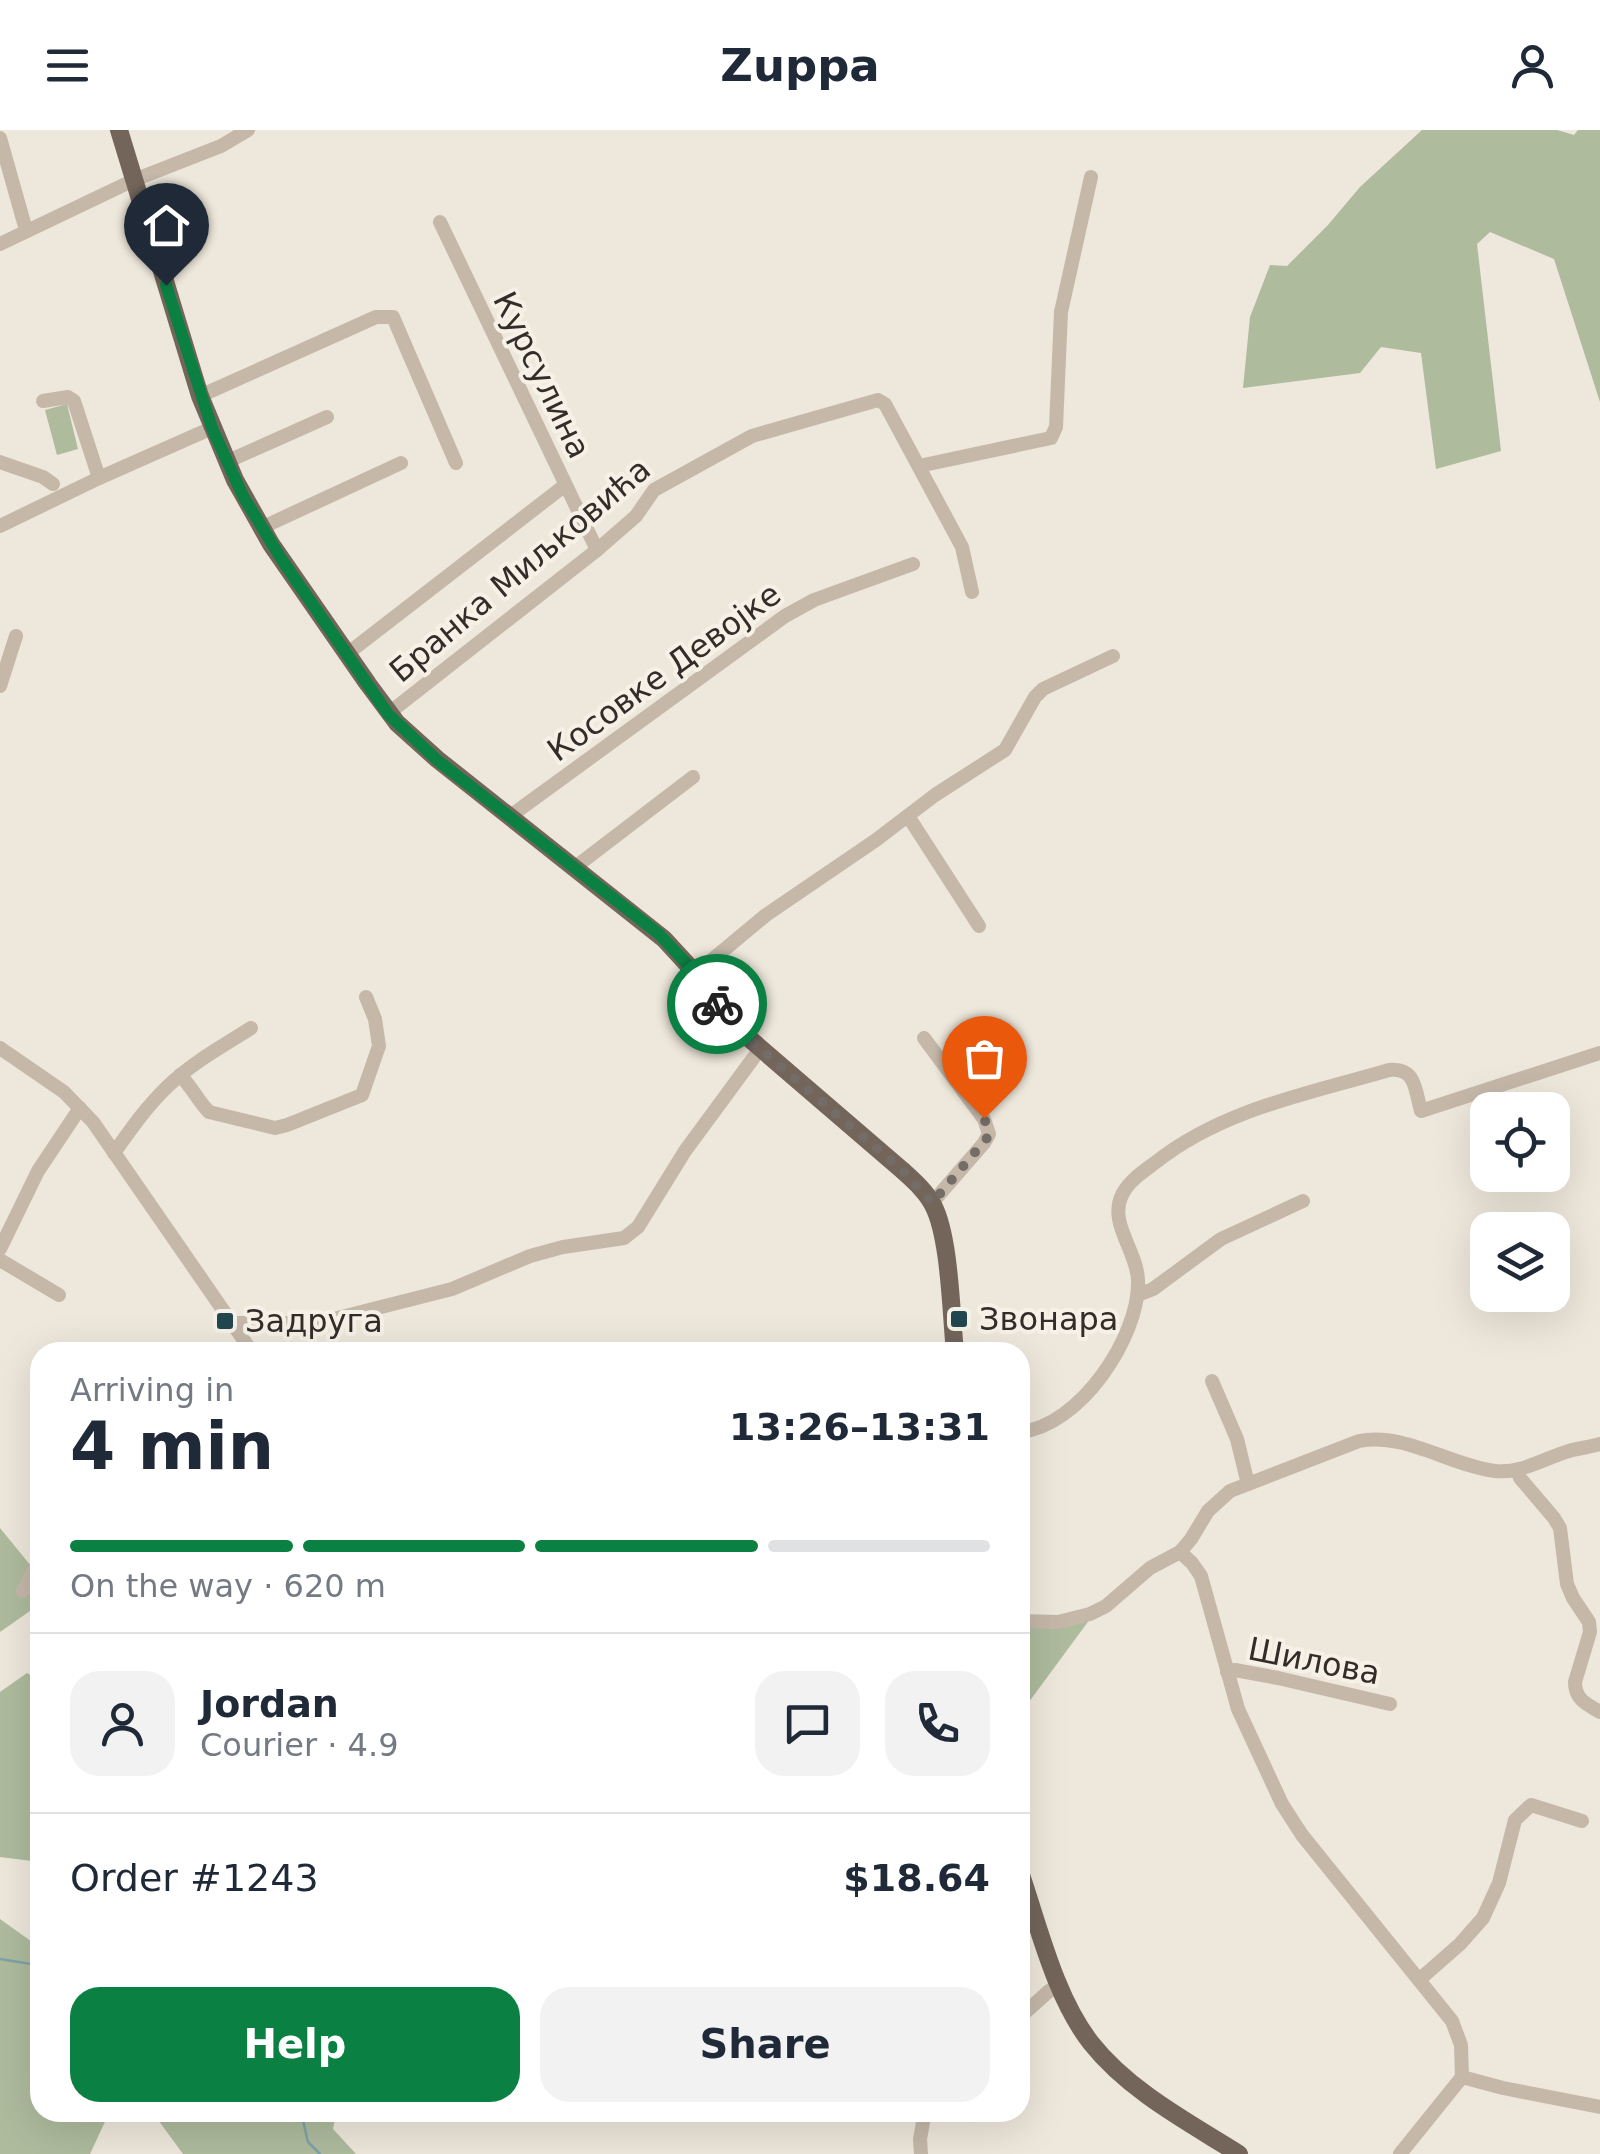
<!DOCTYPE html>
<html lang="en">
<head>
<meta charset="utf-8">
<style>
	:root { --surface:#fff; --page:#f2f2f3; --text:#1f2937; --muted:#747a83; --line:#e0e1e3; --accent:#0b8043 }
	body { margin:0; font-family:"DejaVu Sans",sans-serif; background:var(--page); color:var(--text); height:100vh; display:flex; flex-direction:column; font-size:38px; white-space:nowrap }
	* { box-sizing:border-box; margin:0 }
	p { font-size:32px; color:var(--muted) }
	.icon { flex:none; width:55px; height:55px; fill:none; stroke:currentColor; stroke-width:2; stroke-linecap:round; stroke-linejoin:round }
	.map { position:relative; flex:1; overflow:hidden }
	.panel { position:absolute; left:30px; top:1212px; width:1000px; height:780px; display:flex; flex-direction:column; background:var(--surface); border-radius:30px; box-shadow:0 10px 40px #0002 }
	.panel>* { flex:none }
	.fabs { position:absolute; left:1470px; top:962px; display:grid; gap:20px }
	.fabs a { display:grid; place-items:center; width:100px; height:100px; border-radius:20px; background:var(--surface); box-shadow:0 10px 40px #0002; font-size:50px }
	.pin { position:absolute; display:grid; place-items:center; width:85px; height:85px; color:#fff; margin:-102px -42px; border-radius:50% 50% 50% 0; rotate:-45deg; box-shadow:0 0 10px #0007 }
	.pin .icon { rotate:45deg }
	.courier { position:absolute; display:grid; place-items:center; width:100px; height:100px; margin:-50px; border:8px solid #0b8043; border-radius:50%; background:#fff; color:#222; box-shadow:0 2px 12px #0007 }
	.summary em { font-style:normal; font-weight:700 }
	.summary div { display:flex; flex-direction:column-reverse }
	.summary { display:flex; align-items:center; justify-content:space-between; height:170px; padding:0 40px }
	h1 { font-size:65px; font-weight:700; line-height:75px }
	.bar { display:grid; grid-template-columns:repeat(4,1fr); gap:15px 10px; align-content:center; height:120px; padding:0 40px }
	.bar i { height:12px; border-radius:8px; background:var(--line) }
	.bar .selected { background:var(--accent) }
	.bar p { grid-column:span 4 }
	.line { display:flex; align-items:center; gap:25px; padding:0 40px; border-top:2px solid var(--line) }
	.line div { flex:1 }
	.round { display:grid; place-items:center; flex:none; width:105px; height:105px; border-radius:30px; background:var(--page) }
	.primary-button { display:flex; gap:20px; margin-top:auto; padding:20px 40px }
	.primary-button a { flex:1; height:115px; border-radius:30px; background:var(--accent); color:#fff; font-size:40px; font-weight:700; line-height:115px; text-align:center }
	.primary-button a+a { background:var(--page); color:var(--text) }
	header { display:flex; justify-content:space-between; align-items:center; height:130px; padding:0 40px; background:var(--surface); font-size:45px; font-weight:700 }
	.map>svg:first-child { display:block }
	.green { fill:#aebb9d }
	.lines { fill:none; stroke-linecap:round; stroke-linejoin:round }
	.stream { stroke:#7ea2a8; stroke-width:2.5 }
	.minor { stroke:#c5b8a9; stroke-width:14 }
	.major { stroke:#73655a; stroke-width:18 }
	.done { stroke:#746d67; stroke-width:10; stroke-dasharray:0 18 }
	.route { stroke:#0b8043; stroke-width:12 }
	.poi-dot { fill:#22474f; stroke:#f6f1e7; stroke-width:4 }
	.labels { text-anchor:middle; stroke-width:8; stroke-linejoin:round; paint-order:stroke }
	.street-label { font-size:32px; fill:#332c28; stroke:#f6f1e7 }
	.poi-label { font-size:32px; fill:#332c28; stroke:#f6f1e7; text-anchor:start }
</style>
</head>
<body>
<header><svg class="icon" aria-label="menu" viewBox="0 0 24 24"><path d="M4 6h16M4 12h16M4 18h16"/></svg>Zuppa<svg class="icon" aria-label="person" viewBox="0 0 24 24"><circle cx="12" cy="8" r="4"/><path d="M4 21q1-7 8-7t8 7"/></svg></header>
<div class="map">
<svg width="1600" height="2024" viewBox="0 0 1600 2024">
	<rect width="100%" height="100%" fill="#eee7db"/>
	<g class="green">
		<polygon points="1422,0 1557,0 1574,5 1578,0 1600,0 1600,272 1554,129 1490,102 1477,114 1501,321 1436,339 1421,223 1381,217 1360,243 1243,258 1250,187 1270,135 1287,136 1328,95 1360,57"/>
		<polygon points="67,274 78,319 57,325 45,280"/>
		<polygon points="0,1398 40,1447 40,1474 0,1502"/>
		<polygon points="1093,1485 1020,1584 1020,1495"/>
		<polygon points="27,1543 40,1550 40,1732 0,1727 0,1562"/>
		<polygon points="0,1789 35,1814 40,1811 40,1982 109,1983 90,2024 0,2024"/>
		<polygon points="153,1983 336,1983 333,1999 356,2024 183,2024"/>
	</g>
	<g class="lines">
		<g class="stream">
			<polyline points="0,1829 37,1835 40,1831"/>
			<polyline points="301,1982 308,2012 320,2024"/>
		</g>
		<g class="minor">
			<polyline points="0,8 26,100"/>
			<polyline points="440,92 597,420"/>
			<polyline points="0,114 134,50 221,16 248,0"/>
			<polyline points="200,266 376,187 393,187 456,333"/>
			<polyline points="43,271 68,267 74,271 99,348"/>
			<polyline points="0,332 43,347 53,354"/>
			<polyline points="226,332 327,287"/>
			<polyline points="919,336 1051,308 1056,297 1061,182 1091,47"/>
			<polyline points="0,396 99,348 212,298"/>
			<polyline points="261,398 401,333"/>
			<polyline points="347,524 564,356"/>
			<polyline points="0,556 16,506"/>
			<polyline points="389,583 597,420 636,386 654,360 752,306 878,270 885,274 962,417 972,462"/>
			<polyline points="908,686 979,796"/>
			<polyline points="509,687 785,486 814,470 913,434"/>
			<polyline points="574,738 693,647"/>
			<polyline points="695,844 766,785 876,710 935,665 1005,620 1035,567 1043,559 1113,526"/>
			<polyline points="924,908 984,989 989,1004 984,1013 932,1073"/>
			<polyline points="0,918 64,962 93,992 252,1222"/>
			<path d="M180,945c12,12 18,26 29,37l66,16 12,-3 75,-30 17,-49 -4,-27 -9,-22"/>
			<path d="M114,1023c17,-24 33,-47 54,-67 25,-24 55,-40 83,-58"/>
			<polyline points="0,1119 38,1041 80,978"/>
			<polyline points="0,1130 59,1165"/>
			<polyline points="1138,1165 1153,1159 1221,1109 1303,1071"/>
			<polyline points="230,1193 318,1193 452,1159 530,1126 563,1117 624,1108 638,1097 685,1021 760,919"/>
			<polyline points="1212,1251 1237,1309 1248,1354"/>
			<path d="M1020,1302c59,-5 120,-95 118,-152 -1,-30 -31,-58 -15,-87 7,-13 21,-22 33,-31 67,-53 152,-68 233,-92 27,-3 26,20 32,41l179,-58"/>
			<path d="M1517,1340l3,8 34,40 6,10 7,56 6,14 16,24 1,10 -15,50c0,18 12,22 25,30"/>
			<polyline points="1180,1422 1192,1433 1201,1446 1238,1579 1282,1674 1302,1705 1452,1891 1461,1915 1462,1947"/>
			<polyline points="23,1461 40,1429"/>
			<path d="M1020,1491l38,1 32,-8 16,-8 44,-38 30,-16 11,-13 17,-28 22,-20 129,-50c46,-9 90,24 136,30 26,3 50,-13 74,-20 10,-3 21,-4 31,-7"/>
			<polyline points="1227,1542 1235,1540 1278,1548 1390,1574"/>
			<polyline points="1419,1850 1460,1814 1483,1788 1499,1753 1515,1690 1531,1675 1582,1691"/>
			<polyline points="1020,1887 1049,1861 1060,1855"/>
			<polyline points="1462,1947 1503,1958 1600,1977"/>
			<polyline points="921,2024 920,2009 925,1982"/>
			<polyline points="1400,2024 1462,1947"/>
		</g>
		<g class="major">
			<path d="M119,0l81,266 35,84 36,64 97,140 29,39 40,36 227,180 23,25 50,64 165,142c11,10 24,21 31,35 17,32 18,109 22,147"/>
			<path d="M1020,1742c19,55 35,125 71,171 38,48 97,79 148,111"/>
		</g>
	</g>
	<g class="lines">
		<polyline class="done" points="717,874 738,898 760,919 902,1040 932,1073 987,1008 988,999 984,988"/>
		<polyline class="route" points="166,155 212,298 243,366 282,430 388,584 437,630 659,804 687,834 717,874"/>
	</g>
	<g class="poi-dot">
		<rect x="949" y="1179" width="20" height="20" rx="5"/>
		<rect x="215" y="1181" width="20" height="20" rx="5"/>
	</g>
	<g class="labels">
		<g class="street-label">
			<text transform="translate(542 245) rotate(64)" y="11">Курсулина</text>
			<text transform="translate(520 440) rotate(-40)" y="11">Бранка Миљковића</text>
			<text transform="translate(664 542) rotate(-36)" y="11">Косовке Девојке</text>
			<text transform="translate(1314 1531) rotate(11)" y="11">Шилова</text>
		</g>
		<g class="poi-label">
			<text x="979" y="1200">Звонара</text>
			<text x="245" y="1202">Задруга</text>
		</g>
	</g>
</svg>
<div class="fabs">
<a><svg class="icon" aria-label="locate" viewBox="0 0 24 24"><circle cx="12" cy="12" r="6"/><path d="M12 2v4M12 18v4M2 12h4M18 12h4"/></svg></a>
<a><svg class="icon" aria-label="layers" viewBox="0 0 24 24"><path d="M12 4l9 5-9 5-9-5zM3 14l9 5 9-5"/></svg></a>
</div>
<div class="pin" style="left:984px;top:988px;background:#ea580c"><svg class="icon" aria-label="bag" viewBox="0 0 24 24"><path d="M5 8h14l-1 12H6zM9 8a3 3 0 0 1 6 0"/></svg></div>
<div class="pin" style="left:166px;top:155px;background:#1f2937"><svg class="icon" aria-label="home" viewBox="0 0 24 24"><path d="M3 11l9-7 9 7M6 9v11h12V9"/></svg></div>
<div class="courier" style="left:717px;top:874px"><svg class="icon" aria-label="bike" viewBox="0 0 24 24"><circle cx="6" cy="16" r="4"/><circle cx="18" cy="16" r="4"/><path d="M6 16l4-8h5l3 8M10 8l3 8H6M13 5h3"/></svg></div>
<section class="panel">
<div class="summary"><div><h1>4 min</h1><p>Arriving in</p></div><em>13:26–13:31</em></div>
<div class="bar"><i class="selected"></i><i class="selected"></i><i class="selected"></i><i></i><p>On the way · 620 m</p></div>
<div class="line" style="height:180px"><a class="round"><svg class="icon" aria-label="person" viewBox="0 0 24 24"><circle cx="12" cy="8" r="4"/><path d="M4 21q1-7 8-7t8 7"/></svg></a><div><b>Jordan</b><p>Courier · 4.9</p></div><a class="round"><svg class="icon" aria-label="chat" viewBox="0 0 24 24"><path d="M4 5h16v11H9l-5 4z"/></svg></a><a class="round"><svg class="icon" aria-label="phone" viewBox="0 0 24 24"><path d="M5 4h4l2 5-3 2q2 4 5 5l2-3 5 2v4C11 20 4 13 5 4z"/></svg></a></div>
<div class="line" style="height:130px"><div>Order #1243</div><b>$18.64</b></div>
<div class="primary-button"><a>Help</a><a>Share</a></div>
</section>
</div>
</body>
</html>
